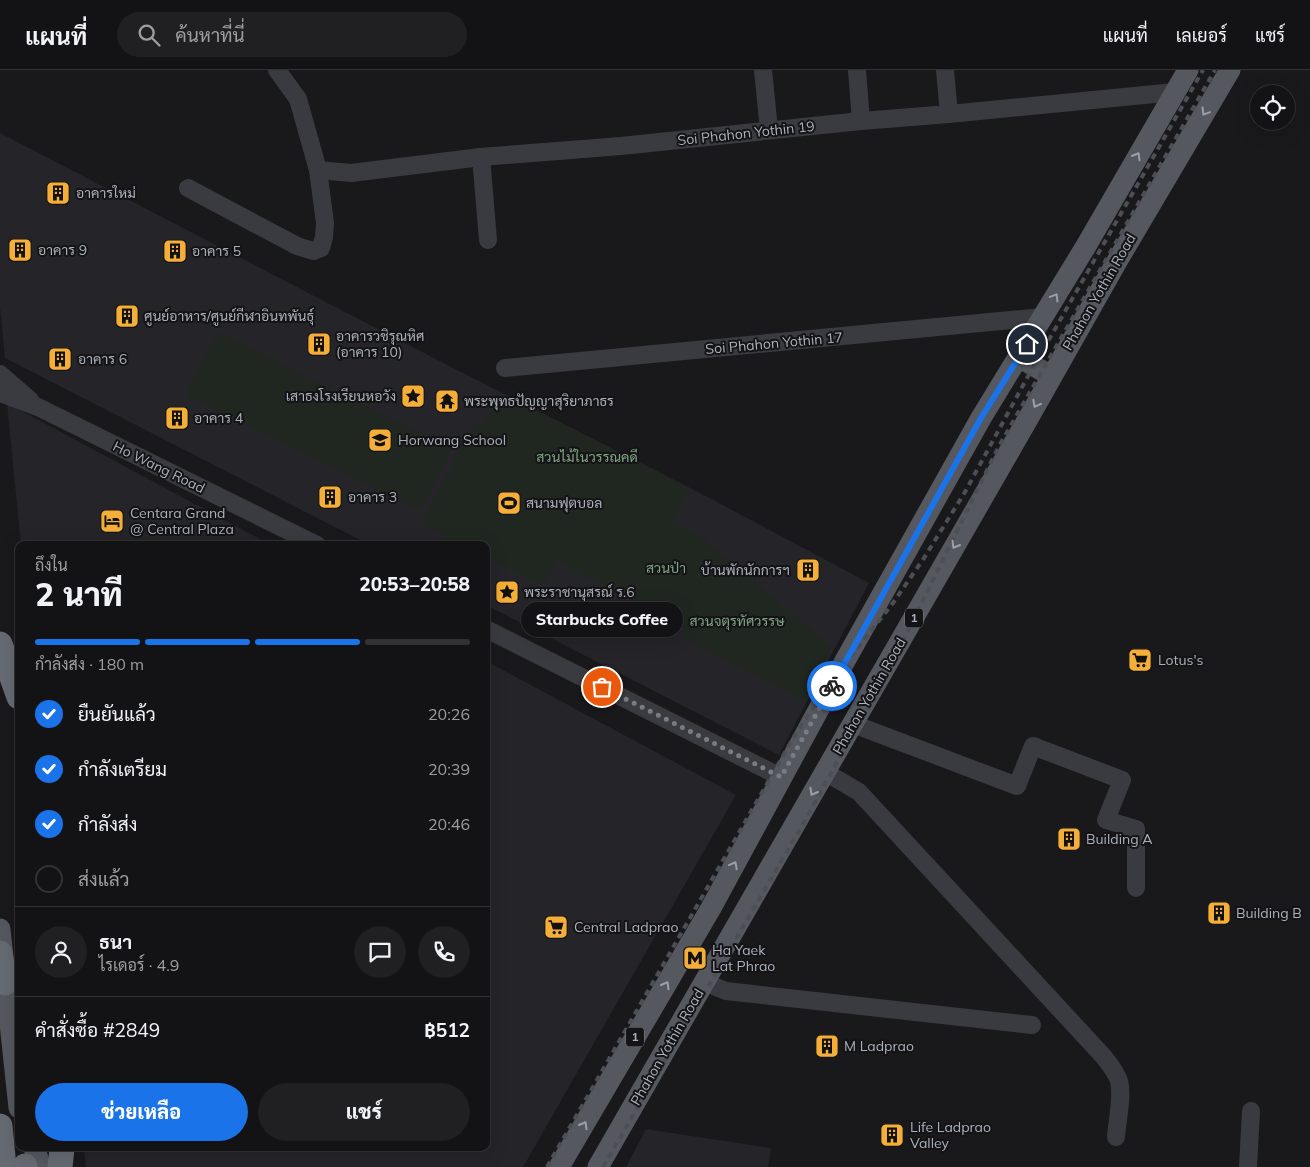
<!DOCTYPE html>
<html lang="th">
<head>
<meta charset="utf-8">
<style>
	:root { --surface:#131315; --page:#202022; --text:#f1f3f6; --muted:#9d9ea0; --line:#323234; --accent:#1a73e8 }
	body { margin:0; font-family:Mulish,Sarabun,sans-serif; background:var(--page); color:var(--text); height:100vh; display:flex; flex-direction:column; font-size:19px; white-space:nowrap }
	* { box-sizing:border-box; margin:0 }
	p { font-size:16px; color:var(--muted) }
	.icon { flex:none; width:28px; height:28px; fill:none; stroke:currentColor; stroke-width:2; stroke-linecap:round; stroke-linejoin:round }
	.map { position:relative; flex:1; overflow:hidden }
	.sheet { position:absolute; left:15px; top:471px; width:475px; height:610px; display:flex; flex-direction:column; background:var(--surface); border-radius:10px; box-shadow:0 5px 20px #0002,0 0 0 1px var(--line) }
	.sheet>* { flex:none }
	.tools { position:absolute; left:1250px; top:15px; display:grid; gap:10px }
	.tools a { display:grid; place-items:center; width:45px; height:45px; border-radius:50%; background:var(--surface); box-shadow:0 5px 20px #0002,0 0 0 1px var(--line); font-size:25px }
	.pin { position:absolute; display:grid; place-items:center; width:42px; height:42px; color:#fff; margin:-21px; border:2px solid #fff; border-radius:50%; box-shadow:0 1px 5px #0007 }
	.courier { position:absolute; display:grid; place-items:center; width:50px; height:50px; margin:-25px; border:4px solid #1a73e8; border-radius:50%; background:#fff; color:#222; box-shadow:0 1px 6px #0007 }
	.bubble { position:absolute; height:35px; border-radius:18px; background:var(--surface); box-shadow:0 5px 20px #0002,0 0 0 1px var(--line); font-size:16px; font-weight:800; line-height:35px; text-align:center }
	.headline em { font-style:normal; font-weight:800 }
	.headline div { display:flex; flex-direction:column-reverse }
	.headline { display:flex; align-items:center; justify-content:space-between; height:85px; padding:0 20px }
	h1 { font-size:32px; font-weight:800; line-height:38px }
	.bar { display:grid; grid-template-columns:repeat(4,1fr); gap:8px 5px; align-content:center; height:60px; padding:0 20px }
	.bar i { height:6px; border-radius:4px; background:var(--line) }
	.bar .on { background:var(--accent) }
	.bar p { grid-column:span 4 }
	.line { display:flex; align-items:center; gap:12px; padding:0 20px; border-top:1px solid var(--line) }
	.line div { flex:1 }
	.round { display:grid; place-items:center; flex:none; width:52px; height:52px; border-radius:26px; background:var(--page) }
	ol { padding:0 20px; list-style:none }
	li { display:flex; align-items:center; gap:15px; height:55px }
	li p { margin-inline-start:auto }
	li .icon { padding:5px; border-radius:50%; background:var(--accent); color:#fff; stroke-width:4 }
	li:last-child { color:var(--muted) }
	li i { width:28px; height:28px; border:2px solid var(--line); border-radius:50% }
	.cta { display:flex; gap:10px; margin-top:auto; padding:10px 20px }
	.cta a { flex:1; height:58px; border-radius:30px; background:var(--accent); color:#fff; font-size:20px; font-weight:800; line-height:58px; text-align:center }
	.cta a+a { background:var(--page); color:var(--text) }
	header { display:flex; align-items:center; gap:30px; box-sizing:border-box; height:70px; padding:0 25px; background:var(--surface); border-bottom:1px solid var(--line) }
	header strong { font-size:24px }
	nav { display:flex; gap:28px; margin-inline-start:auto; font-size:18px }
	.search { width:350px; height:45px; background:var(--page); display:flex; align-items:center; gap:12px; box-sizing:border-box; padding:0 18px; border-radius:28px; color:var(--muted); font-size:19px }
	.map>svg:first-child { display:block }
	.built { fill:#252529 }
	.green { fill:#1f2720 }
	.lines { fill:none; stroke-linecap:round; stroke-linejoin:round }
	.minor { stroke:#3a3b41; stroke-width:18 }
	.major { stroke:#565860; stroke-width:21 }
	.highway { stroke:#666a72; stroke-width:25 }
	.rail { stroke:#4d4f56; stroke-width:4; stroke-dasharray:6 5; stroke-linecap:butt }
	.oneway { stroke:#9a9fa9 }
	.done { stroke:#787c83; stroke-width:5; stroke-dasharray:0 9 }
	.route { stroke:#1a73e8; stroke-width:6 }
	.labels { text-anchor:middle; stroke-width:4; stroke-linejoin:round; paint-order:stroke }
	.shield { fill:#141417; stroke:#7e828a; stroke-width:1 }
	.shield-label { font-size:12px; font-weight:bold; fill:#abb1bb }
	.street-label { font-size:14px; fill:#abb1bb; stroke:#141417 }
	.poi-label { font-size:14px; fill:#abb1bb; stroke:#141417; text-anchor:start }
	.park-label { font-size:14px; fill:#82a683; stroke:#141417 }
</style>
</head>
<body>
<header>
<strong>แผนที่</strong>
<div class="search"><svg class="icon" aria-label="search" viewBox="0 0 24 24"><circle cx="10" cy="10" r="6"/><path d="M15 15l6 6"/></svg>ค้นหาที่นี่</div>
<nav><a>แผนที่</a><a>เลเยอร์</a><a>แชร์</a></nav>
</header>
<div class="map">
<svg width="1310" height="1097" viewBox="0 0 1310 1097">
	<rect width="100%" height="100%" fill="#19191c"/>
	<g class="built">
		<polygon points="0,63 455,299 704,425 869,513 779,685 486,535 486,475 370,475 5,288 0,237"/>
		<polygon points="7,333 271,475 21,475"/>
		<polygon points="486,591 736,725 523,1097 86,1097 84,1078 486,1078"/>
		<polygon points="646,1059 771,1078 768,1097 626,1097"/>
	</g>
	<g class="green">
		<polygon points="219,262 306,307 451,379 421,441 185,325"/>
		<polygon points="500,322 690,418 673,451 597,413 697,464 832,577 803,630 682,567 686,559 557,491 545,512 540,513 535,512 486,487 486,475 463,475 421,453 474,355 483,355"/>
	</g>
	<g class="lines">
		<g class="minor">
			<polyline points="763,0 769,60"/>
			<polyline points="857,0 861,51"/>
			<polyline points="945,0 949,44"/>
			<polyline points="481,87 488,170"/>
			<polyline points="318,100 351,103 481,87 621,76 861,51 949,44 1175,22"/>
			<polyline points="188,118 297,176 313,181 321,178 324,167 325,153 318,100 298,29 277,0"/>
			<polyline points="505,298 1043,247"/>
			<polyline points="0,304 30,330"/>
			<polyline points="0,323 38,337 317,475"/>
			<polyline points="486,559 781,707"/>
			<polyline points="853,654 1017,716 1033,676 1122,710 1106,750 1136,759 1136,818"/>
			<path d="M825,702l34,20 245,265c6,8 12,15 15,24 4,15 -2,40 -3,56"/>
			<polyline points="704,912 726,921 1032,955"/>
			<polyline points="1248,1097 1251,1041"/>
		</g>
		<g class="major">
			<polyline points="1019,287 1051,306"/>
			<polyline points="0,859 19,1038"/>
			<polyline points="34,1078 41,1097"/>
			<polyline points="559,1097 711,838 846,589 981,348 1086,176 1188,0"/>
			<polyline points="598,1097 1029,347 1116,193 1230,0"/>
		</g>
		<g class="highway">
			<polyline points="0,574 19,627"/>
			<polyline points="0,883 5,913"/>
			<polyline points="0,1056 4,1097"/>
			<polyline points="25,1096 25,1097"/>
			<polyline points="60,1097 62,1078"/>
		</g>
		<g class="rail">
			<polyline points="547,1097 795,665 830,613 893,533 924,488 965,422 1027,308 1203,0"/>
			<polyline points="603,1097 807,747 854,661 879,622 893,591 999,376 1215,0"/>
		</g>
	</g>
	<defs><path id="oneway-chevron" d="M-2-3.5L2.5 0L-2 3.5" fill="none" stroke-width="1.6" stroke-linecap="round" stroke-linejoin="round" transform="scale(1.25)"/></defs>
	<g class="oneway">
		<use href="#oneway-chevron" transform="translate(1205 42) rotate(121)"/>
		<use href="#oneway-chevron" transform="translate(1137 86) rotate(-60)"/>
		<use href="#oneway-chevron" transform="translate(1055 227) rotate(-59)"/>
		<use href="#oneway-chevron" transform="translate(1036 334) rotate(118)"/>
		<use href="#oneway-chevron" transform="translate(955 475) rotate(120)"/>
		<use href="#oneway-chevron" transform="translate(813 722) rotate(120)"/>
		<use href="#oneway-chevron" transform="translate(734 795) rotate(-62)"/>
		<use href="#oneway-chevron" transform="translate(666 915) rotate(-60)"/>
		<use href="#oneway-chevron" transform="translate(584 1055) rotate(-60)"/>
	</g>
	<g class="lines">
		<polyline class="done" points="602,617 781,707 832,616"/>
		<polyline class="route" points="832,616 981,348 1027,274"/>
	</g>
	<defs>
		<g id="building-square" transform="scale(1.25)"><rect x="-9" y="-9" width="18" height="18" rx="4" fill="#f5ae37" stroke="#141417"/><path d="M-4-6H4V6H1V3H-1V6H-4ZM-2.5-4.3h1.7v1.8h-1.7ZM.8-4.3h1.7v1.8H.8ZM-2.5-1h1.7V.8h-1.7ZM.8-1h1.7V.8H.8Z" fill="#111"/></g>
		<g id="sight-square" transform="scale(1.25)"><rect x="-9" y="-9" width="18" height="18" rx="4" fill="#f5ae37" stroke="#141417"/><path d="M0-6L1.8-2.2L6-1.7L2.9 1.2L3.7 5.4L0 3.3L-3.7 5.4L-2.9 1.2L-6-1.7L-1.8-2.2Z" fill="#111"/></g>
		<g id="temple-square" transform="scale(1.25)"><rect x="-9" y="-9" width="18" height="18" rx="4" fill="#f5ae37" stroke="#141417"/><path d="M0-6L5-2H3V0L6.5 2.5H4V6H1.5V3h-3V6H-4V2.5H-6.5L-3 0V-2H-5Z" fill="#111"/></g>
		<g id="school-square" transform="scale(1.25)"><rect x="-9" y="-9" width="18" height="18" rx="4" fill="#f5ae37" stroke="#141417"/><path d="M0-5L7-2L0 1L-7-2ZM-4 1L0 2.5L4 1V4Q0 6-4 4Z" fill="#111"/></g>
		<g id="stadium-square" transform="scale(1.25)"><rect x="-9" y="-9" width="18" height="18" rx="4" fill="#f5ae37" stroke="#141417"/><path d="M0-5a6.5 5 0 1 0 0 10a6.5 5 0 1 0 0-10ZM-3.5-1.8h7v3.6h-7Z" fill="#111"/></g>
		<g id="hotel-square" transform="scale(1.25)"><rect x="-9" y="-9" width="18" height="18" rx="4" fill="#f5ae37" stroke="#141417"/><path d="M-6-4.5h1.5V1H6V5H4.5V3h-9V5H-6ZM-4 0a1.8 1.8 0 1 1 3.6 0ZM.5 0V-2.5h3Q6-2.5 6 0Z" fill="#111"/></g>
		<g id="supermarket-square" transform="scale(1.25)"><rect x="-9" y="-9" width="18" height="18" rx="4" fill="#f5ae37" stroke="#141417"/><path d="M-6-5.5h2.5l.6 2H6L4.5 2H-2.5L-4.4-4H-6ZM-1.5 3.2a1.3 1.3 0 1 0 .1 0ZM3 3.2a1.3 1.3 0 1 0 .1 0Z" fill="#111"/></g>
		<g id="metro-square" transform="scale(1.25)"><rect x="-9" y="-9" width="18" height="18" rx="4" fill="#f5ae37" stroke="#141417"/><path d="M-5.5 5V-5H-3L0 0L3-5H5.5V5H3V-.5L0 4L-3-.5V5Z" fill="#111"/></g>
	</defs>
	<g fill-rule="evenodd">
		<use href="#building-square" x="58" y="123"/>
		<use href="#building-square" x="20" y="180"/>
		<use href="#building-square" x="175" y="181"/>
		<use href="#building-square" x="127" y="246"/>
		<use href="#building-square" x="319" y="274"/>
		<use href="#building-square" x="60" y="289"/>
		<use href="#sight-square" x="413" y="326"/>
		<use href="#temple-square" x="447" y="331"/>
		<use href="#building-square" x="177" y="348"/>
		<use href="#school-square" x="380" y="370"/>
		<use href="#building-square" x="330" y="427"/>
		<use href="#stadium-square" x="509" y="433"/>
		<use href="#hotel-square" x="112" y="451"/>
		<use href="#building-square" x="808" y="500"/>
		<use href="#sight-square" x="507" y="522"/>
		<use href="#supermarket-square" x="1140" y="590"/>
		<use href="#building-square" x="1069" y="769"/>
		<use href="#building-square" x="1219" y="843"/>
		<use href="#supermarket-square" x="556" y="857"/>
		<use href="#metro-square" x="695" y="888"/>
		<use href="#building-square" x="827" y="976"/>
		<use href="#building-square" x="892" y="1065"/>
	</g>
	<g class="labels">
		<g class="shield">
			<rect x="905" y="538.5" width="18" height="19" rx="4"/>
			<rect x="626" y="957.5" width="18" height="19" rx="4"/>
		</g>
		<g class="shield-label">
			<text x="914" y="552">1</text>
			<text x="635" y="971">1</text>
		</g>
		<g class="street-label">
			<text transform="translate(746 63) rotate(-6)" y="5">Soi Phahon Yothin 19</text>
			<text transform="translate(1099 222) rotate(-60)" y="5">Phahon Yothin Road</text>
			<text transform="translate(774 273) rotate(-5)" y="5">Soi Phahon Yothin 17</text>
			<text transform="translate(159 397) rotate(26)" y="5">Ho Wang Road</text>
			<text transform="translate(869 626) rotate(-60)" y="5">Phahon Yothin Road</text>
			<text transform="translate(667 977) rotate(-60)" y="5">Phahon Yothin Road</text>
		</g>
		<g class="poi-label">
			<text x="76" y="128">อาคารใหม่</text>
			<text x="38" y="185">อาคาร 9</text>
			<text x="192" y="186">อาคาร 5</text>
			<text x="144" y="251">ศูนย์อาหาร/ศูนย์กีฬาอินทพันธุ์</text>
			<text x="336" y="271">อาคารวชิรุณหิศ<tspan x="336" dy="16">(อาคาร 10)</tspan></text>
			<text x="78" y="294">อาคาร 6</text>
			<text x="396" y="331" text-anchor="end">เสาธงโรงเรียนหอวัง</text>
			<text x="464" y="336">พระพุทธปัญญาสุริยาภาธร</text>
			<text x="194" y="353">อาคาร 4</text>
			<text x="398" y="375">Horwang School</text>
			<text x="348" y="432">อาคาร 3</text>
			<text x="526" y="438">สนามฟุตบอล</text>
			<text x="130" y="448">Centara Grand<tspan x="130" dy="16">@ Central Plaza</tspan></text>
			<text x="790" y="505" text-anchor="end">บ้านพักนักการฯ</text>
			<text x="524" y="527">พระราชานุสรณ์ ร.6</text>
			<text x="1158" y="595">Lotus's</text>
			<text x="1086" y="774">Building A</text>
			<text x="1236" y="848">Building B</text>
			<text x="574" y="862">Central Ladprao</text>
			<text x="712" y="885">Ha Yaek<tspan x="712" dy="16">Lat Phrao</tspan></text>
			<text x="844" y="981">M Ladprao</text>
			<text x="910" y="1062">Life Ladprao<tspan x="910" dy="16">Valley</tspan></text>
		</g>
		<g class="park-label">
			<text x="587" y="392">สวนไม้ในวรรณคดี</text>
			<text x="666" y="503">สวนป่า</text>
			<text x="737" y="556">สวนจตุรทัศวรรษ</text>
		</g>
	</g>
</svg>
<div class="tools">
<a><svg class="icon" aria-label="locate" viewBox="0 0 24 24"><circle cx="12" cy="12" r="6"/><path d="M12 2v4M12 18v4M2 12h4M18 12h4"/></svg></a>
</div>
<div class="pin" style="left:602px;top:617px;background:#ea580c"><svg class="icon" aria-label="bag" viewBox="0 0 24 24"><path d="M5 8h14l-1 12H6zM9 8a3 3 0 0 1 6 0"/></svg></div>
<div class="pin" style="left:1027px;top:274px;background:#1f2937"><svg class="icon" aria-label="home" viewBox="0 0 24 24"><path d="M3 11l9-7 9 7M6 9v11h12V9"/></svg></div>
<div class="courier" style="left:832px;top:616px"><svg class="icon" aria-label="bike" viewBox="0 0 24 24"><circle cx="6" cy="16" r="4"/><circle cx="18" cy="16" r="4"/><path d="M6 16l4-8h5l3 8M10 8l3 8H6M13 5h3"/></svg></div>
<div class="bubble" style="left:521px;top:532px;width:162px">Starbucks Coffee</div>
<section class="sheet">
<div class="headline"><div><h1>2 นาที</h1><p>ถึงใน</p></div><em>20:53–20:58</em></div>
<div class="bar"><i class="on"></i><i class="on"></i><i class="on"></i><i></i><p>กำลังส่ง · 180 m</p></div>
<ol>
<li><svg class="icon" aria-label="check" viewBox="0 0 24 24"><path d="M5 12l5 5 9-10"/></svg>ยืนยันแล้ว<p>20:26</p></li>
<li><svg class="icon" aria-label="check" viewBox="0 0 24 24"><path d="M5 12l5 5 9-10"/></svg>กำลังเตรียม<p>20:39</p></li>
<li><svg class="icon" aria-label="check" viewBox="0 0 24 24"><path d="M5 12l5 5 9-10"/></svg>กำลังส่ง<p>20:46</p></li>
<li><i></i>ส่งแล้ว</li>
</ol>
<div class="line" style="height:90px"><a class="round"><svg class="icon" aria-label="person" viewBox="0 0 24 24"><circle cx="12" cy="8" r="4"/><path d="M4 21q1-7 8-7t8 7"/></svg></a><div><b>ธนา</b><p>ไรเดอร์ · 4.9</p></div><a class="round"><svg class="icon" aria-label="chat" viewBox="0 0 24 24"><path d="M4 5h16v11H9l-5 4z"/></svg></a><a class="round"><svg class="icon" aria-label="phone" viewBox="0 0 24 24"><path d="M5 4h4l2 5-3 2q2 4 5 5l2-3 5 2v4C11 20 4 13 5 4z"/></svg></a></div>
<div class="line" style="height:65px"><div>คำสั่งซื้อ #2849</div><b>฿512</b></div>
<div class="cta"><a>ช่วยเหลือ</a><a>แชร์</a></div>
</section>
</div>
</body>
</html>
